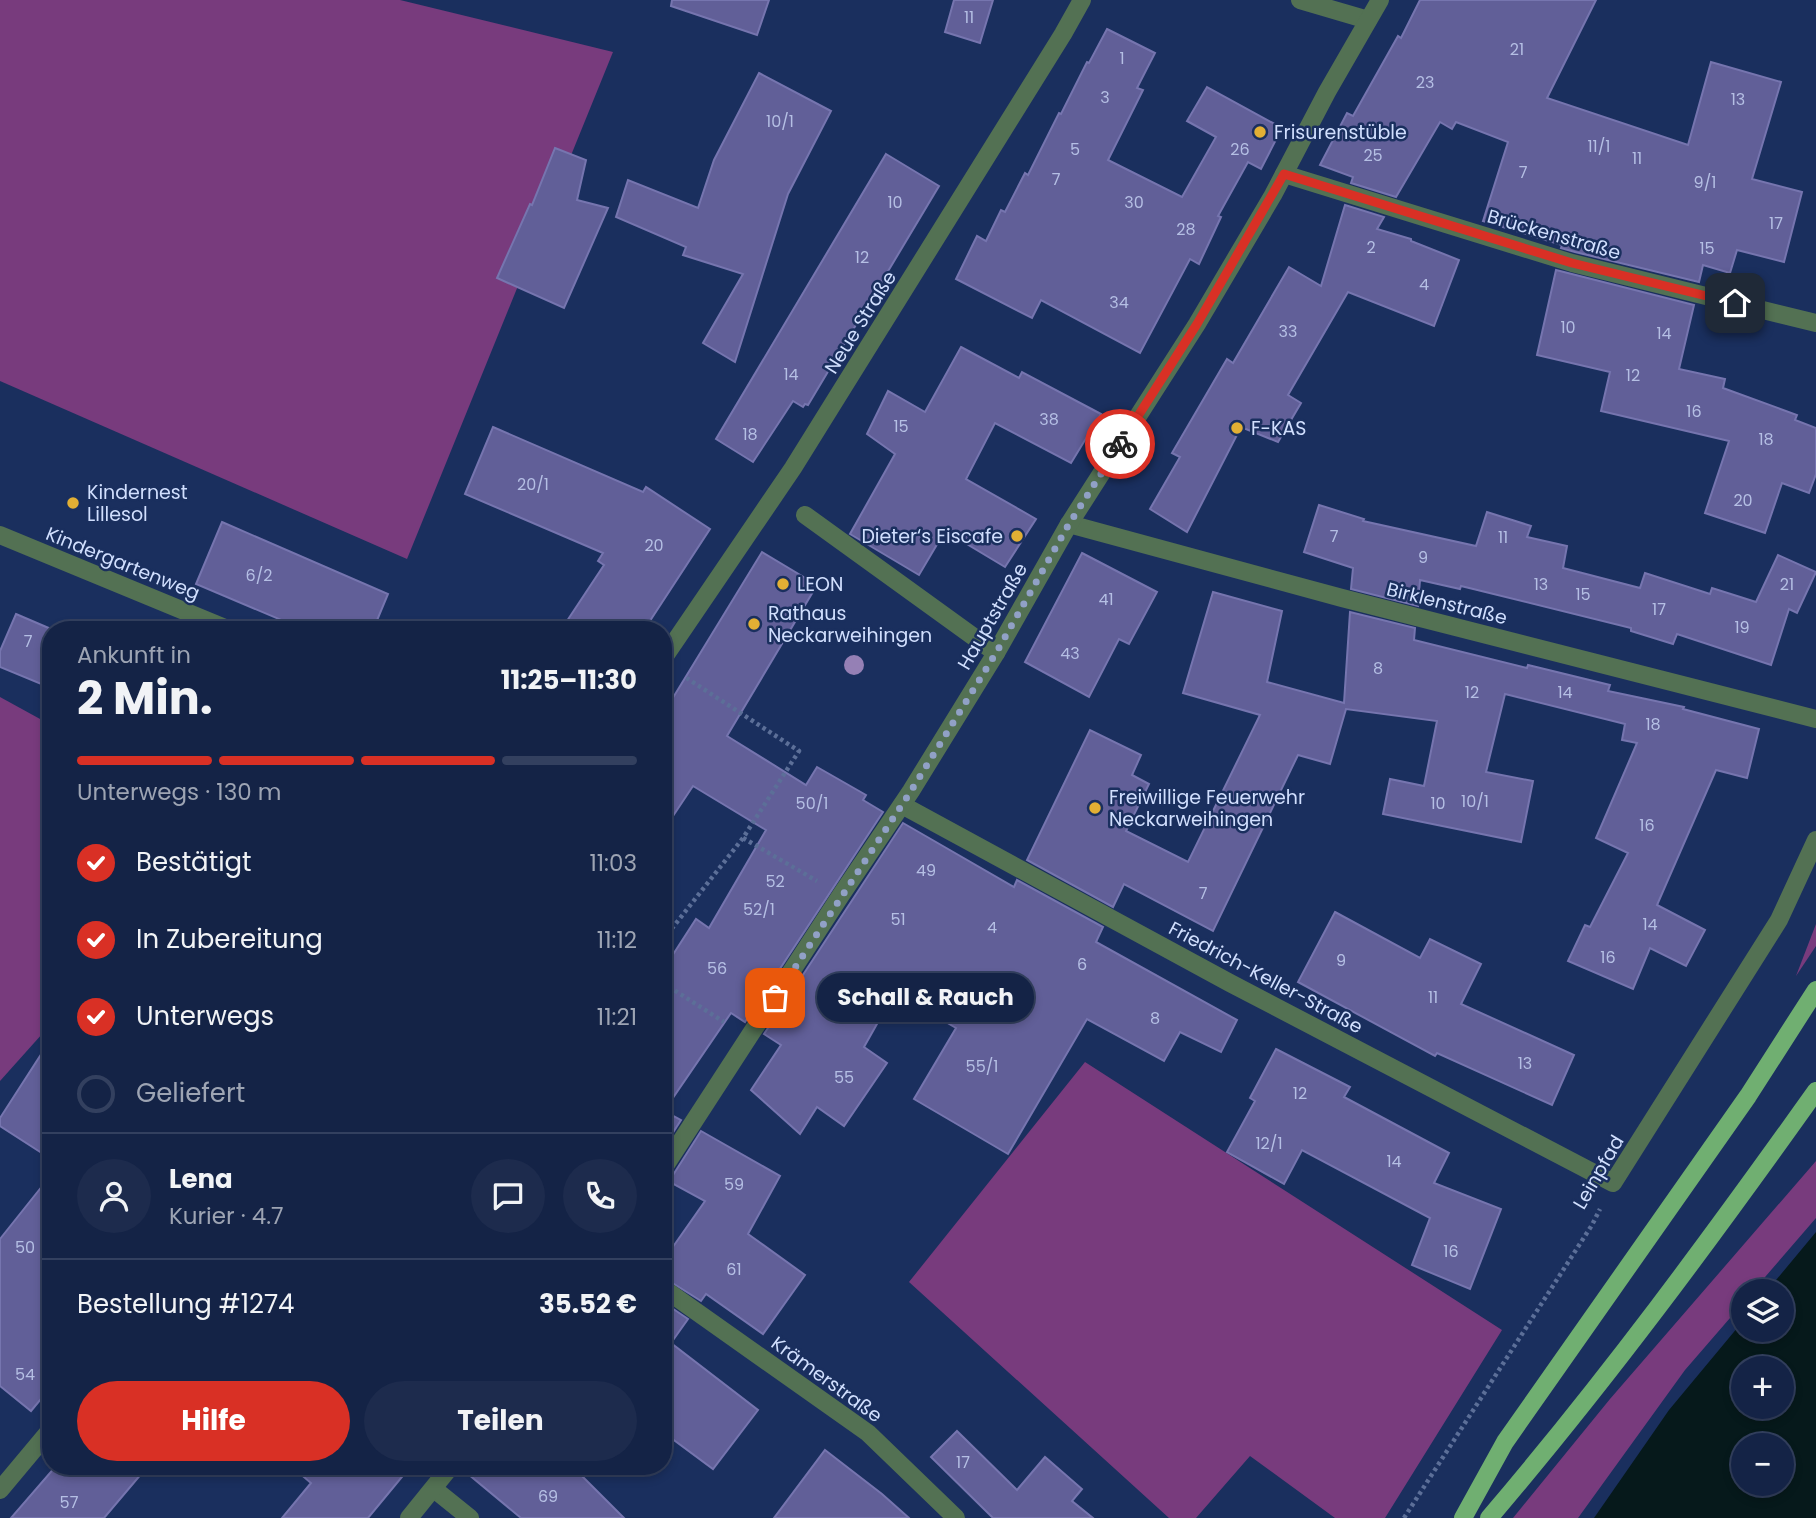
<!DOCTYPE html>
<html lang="de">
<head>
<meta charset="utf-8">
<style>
	:root { --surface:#142346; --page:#1d2b4d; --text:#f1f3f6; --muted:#9da4b3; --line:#33405f; --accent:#d93025 }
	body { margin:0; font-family:Poppins,sans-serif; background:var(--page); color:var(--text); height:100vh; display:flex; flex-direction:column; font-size:26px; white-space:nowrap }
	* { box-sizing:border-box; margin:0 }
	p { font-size:23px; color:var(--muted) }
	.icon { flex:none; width:38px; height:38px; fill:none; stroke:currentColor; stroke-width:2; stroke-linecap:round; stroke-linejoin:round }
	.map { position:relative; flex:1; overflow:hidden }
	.drawer { position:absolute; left:42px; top:621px; width:630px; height:854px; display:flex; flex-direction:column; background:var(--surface); border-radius:28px; box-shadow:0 4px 10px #0003,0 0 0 2px var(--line) }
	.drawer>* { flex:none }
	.tools { position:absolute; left:1731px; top:1279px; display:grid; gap:14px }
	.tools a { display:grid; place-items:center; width:63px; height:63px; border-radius:50%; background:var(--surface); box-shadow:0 4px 10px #0003,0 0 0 2px var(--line); font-size:35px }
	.pin { position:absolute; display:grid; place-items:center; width:60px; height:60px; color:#fff; margin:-30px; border-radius:14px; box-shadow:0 4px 10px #0006 }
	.courier { position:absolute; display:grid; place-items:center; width:70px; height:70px; margin:-35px; border:5px solid #d93025; border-radius:50%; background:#fff; color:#222; box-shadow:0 2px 9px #0007 }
	.bubble { position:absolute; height:49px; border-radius:24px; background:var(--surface); box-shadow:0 4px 10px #0003,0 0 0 2px var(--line); font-size:23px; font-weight:700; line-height:49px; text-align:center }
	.head em { font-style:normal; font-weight:700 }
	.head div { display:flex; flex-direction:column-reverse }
	.head { display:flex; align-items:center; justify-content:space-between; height:119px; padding:0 35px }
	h1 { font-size:46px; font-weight:700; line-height:52px }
	.bar { display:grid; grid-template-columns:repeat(4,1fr); gap:10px 7px; align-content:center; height:84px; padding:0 35px }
	.bar i { height:9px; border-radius:5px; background:var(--line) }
	.bar .active { background:var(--accent) }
	.bar p { grid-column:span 4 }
	.line { display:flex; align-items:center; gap:18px; padding:0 35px; border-top:2px solid var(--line) }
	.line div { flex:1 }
	.round { display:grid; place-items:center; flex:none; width:74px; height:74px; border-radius:37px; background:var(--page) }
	ol { padding:0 35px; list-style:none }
	li { display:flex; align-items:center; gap:21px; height:77px }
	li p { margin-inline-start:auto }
	li .icon { padding:7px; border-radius:50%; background:var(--accent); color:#fff; stroke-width:4 }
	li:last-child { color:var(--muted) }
	li i { width:38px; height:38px; border:4px solid var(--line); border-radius:50% }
	.action { display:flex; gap:14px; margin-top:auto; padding:14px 35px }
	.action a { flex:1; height:80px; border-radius:42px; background:var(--accent); color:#fff; font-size:28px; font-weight:700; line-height:80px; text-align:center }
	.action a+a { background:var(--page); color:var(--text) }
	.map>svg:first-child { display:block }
	.green { fill:#783b7d }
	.water { fill:#06191b; fill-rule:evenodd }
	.building { fill:#615f98; stroke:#7675af; stroke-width:2 }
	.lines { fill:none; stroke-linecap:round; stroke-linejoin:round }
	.path { stroke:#5c6f98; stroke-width:4.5; stroke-dasharray:3.5 3.5; stroke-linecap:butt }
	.minor { stroke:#537153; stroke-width:18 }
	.major { stroke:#70af71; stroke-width:18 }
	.tree { fill:#9580b5 }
	.done { stroke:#91a1c6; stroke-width:7; stroke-dasharray:0 12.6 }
	.route { stroke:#d93025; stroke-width:9 }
	.poi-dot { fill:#e2af34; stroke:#1a2f5e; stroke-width:2.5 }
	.labels { text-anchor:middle; stroke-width:5; stroke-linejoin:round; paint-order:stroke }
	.number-label { font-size:16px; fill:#b5bfe4 }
	.poi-label { font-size:19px; fill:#d1dffe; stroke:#1a2f5e; text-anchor:start }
	.street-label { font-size:19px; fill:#d1dffe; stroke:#1a2f5e }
</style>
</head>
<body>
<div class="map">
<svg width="1816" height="1518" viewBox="0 0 1816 1518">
	<rect width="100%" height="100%" fill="#1a2f5e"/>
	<g class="green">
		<polygon points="0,0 400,0 613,52 407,559 0,381"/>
		<polygon points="0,697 51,725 51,1024 0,1081"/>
		<polygon points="1816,924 1816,946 1796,976"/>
		<polygon points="1085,1062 1502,1330 1385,1518 1335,1518 1250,1456 1196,1518 1169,1518 909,1282"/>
		<polygon points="1816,1161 1816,1218 1753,1291 1743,1292 1743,1303 1685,1370 1578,1518 1513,1518 1610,1399"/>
	</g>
	<path class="water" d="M1816,1232v286h-222l75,-108 74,-89v9h39v-38l-15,-1zM1743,1368h39v39h-39zM1743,1446h39v38h-39z"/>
	<g class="building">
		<polygon points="672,0 769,0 757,35 671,6"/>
		<polygon points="954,0 993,0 980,43 945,32"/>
		<polygon points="1420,0 1596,0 1547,98 1688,145 1711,62 1781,82 1752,179 1802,192 1784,262 1737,250 1730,273 1703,265 1699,282 1575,252 1561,248 1562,245 1483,221 1508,142 1456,122 1452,129 1440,122 1396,197 1351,183 1353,177 1320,165 1347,113 1353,116 1398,36 1401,38"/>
		<polygon points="1107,29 1155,53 1137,88 1143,90 1108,160 1182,197 1216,137 1187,121 1207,87 1282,128 1261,169 1248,162 1218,216 1221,217 1199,264 1190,259 1140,353 1041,300 1032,318 956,279 977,236 986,241 1001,210 1005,212 1025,173 1028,175 1059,113 1061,114 1087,62 1089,63"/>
		<polygon points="759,73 831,111 788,194 735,362 703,343 743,274 683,255 686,247 616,217 628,180 698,208 714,160"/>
		<polygon points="555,148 586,160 577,200 608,208 564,308 497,278 530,204 532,205"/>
		<polygon points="886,154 939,186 808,405 805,404 803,407 793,401 753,462 716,439"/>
		<polygon points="1345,205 1384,217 1377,229 1411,239 1411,241 1459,260 1434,326 1348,292 1288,395 1301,403 1278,442 1241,427 1187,532 1150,509 1180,457 1172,453 1227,359 1233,363 1289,267 1321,286"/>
		<polygon points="1556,270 1694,305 1679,369 1725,379 1723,388 1797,415 1795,420 1816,428 1816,474 1809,493 1782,483 1765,533 1705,513 1729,441 1601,411 1610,372 1537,355"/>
		<polygon points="961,347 1019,378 1022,372 1101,414 1071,463 995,423 966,479 1036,519 1005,567 945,531 919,575 850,534 895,454 867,434 888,391 925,412"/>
		<polygon points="493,427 643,492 646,487 710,529 644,630 561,630 604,565 598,561 603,553 465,494"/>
		<polygon points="1319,505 1364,519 1363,521 1476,546 1487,512 1531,526 1527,537 1567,546 1563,568 1640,588 1645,573 1710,594 1712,588 1756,602 1778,555 1816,572 1797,613 1789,609 1771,665 1677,634 1673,644 1631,631 1631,628 1461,586 1460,589 1420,580 1418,606 1351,589 1353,568 1304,552"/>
		<polygon points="222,522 388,594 373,630 305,630 196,584"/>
		<polygon points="762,552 817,585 727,736 806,785 817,767 866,795 863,800 883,812 745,1022 731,1013 664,1111 681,1120 663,1148 663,970 696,919 709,928 766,830 693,786 663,831 663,714"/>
		<polygon points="1082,553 1157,592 1129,644 1119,639 1089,697 1025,662"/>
		<polygon points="1213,592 1282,611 1267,682 1344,703 1350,612 1415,628 1414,640 1527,668 1528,665 1610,685 1608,691 1684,707 1683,709 1759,729 1747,778 1716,770 1657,905 1705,930 1686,966 1650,948 1633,989 1568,961 1585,925 1590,927 1628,853 1596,838 1637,743 1622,740 1625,724 1505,694 1486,772 1533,781 1521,842 1383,814 1390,779 1424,786 1437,721 1346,709 1330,764 1298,755 1213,931 1124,884 1113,907 1027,860 1090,730 1141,755 1132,775 1149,784 1126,831 1188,862 1260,715 1183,693"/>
		<polygon points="16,614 51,629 51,688 0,667 0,651"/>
		<polygon points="903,823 1014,887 1017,880 1103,927 1096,942 1237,1020 1221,1052 1180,1032 1164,1061 1087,1019 1008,1154 914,1099 956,1028 895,992 864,1047 887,1063 844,1126 817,1107 800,1134 751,1090 781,1045 764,1034"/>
		<polygon points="1335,912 1420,958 1430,939 1481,964 1461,1004 1574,1055 1552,1105 1437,1053 1435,1056 1298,982"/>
		<polygon points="51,1039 51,1159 0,1126 0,1118"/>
		<polygon points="1276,1049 1350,1087 1344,1097 1449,1153 1434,1183 1501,1209 1470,1289 1412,1265 1430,1218 1302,1150 1284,1184 1227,1152 1255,1101 1250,1098"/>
		<polygon points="701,1131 780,1176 748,1234 805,1275 763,1334 706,1294 701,1301 663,1277 663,1261 705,1201 666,1180 673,1175"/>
		<polygon points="51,1175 51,1387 31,1411 0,1386 0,1239"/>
		<polygon points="663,1302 688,1319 671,1343 758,1410 713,1469 663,1432"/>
		<polygon points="957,1431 1017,1490 1045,1457 1082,1489 1072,1501 1093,1518 993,1518 931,1457"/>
		<polygon points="825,1450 882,1494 909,1518 774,1518"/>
		<polygon points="56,1466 148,1466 104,1518 11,1518"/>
		<polygon points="291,1466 411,1466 368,1518 282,1518 311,1483"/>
		<polygon points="462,1466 572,1466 624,1518 521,1518 462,1469"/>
	</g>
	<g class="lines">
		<g class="path">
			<polyline points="743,838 817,881"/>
			<polyline points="663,940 743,838 799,751 685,677"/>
			<polyline points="663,983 724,1022"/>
			<polyline points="1404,1518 1592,1225 1600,1209"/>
		</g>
		<g class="minor">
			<polyline points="1300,0 1368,20"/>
			<polyline points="1284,174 1572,263 1816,323"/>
			<polyline points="805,515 996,653"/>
			<polyline points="1069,524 1342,598 1816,719"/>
			<polyline points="0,535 230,630"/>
			<polyline points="663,659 793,468 1063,34 1082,0"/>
			<polyline points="902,805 1230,983 1613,1183 1779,920 1816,840"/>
			<polyline points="663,1169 841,895 911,791 996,653 1069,524 1197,324 1273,195 1327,92 1380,0"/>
			<polyline points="663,1288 868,1433 956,1518"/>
			<polyline points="434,1489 470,1518"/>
			<polyline points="0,1490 51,1429"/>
			<polyline points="409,1518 451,1466"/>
		</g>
		<g class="major">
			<polyline points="1463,1518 1505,1442 1748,1096 1816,990"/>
			<path d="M1489,1518c117,-137 223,-281 327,-427"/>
		</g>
	</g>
	<circle class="tree" cx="854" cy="665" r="10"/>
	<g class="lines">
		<polyline class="done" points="775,998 911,791 996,653 1069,524 1120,444"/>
		<polyline class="route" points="1120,444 1197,324 1284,174 1572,263 1735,303"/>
	</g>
	<g class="poi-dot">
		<circle cx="1260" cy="132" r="7"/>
		<circle cx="1237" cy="428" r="7"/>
		<circle cx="73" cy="503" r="7"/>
		<circle cx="1017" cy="536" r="7"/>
		<circle cx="783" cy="584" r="7"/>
		<circle cx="754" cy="624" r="7"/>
		<circle cx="1095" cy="808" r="7"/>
	</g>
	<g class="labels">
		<g class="number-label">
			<text x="969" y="23">11</text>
			<text x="1517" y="55">21</text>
			<text x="1122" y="64">1</text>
			<text x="1425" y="88">23</text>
			<text x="1105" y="103">3</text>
			<text x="1738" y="105">13</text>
			<text x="780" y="127">10/1</text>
			<text x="1599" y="152">11/1</text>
			<text x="1075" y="155">5</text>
			<text x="1240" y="155">26</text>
			<text x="1373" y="161">25</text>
			<text x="1637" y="164">11</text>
			<text x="1523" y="178">7</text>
			<text x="1056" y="185">7</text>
			<text x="1705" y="188">9/1</text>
			<text x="895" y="208">10</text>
			<text x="1134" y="208">30</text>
			<text x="1776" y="229">17</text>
			<text x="1186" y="235">28</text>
			<text x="1371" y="253">2</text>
			<text x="1707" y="254">15</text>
			<text x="862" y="263">12</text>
			<text x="1424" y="290">4</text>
			<text x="1119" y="308">34</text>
			<text x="1568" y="333">10</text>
			<text x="1288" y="337">33</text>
			<text x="1664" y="339">14</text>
			<text x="791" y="380">14</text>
			<text x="1633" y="381">12</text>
			<text x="1694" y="417">16</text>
			<text x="1049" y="425">38</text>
			<text x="901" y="432">15</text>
			<text x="750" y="440">18</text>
			<text x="1766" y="445">18</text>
			<text x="533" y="490">20/1</text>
			<text x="1743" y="506">20</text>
			<text x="1334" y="542">7</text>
			<text x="1503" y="543">11</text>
			<text x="654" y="551">20</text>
			<text x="1423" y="563">9</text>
			<text x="259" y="581">6/2</text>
			<text x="1541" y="590">13</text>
			<text x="1787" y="590">21</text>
			<text x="1583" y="600">15</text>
			<text x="1106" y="605">41</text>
			<text x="1659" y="615">17</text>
			<text x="1742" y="633">19</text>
			<text x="28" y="647">7</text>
			<text x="1070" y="659">43</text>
			<text x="1378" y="674">8</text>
			<text x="1472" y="698">12</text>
			<text x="1565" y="698">14</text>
			<text x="1653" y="730">18</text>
			<text x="1475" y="807">10/1</text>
			<text x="812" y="809">50/1</text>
			<text x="1438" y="809">10</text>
			<text x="1647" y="831">16</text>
			<text x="926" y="876">49</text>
			<text x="775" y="887">52</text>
			<text x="1203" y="899">7</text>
			<text x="759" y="915">52/1</text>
			<text x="898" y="925">51</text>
			<text x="1650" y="930">14</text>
			<text x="992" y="933">4</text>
			<text x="1608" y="963">16</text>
			<text x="1341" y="966">9</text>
			<text x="1082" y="970">6</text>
			<text x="717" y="974">56</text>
			<text x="1433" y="1003">11</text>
			<text x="1155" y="1024">8</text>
			<text x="1525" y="1069">13</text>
			<text x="982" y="1072">55/1</text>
			<text x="844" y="1083">55</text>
			<text x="1300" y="1099">12</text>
			<text x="1269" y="1149">12/1</text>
			<text x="1394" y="1167">14</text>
			<text x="734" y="1190">59</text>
			<text x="25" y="1253">50</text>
			<text x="1451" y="1257">16</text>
			<text x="734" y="1275">61</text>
			<text x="25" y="1380">54</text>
			<text x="963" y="1468">17</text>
			<text x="548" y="1502">69</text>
			<text x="69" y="1508">57</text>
		</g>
		<g class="poi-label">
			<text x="1274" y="139">Frisurenstüble</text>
			<text x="1251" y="435">F-KAS</text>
			<text x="87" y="499">Kindernest<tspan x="87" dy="22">Lillesol</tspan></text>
			<text x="1003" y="543" text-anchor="end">Dieter‘s Eiscafe</text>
			<text x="797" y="591">LEON</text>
			<text x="768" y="620">Rathaus<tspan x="768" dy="22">Neckarweihingen</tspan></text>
			<text x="1109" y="804">Freiwillige Feuerwehr<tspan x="1109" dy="22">Neckarweihingen</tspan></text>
		</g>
		<g class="street-label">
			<text transform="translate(1554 234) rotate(16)" y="7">Brückenstraße</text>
			<text transform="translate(860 322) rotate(-58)" y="7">Neue Straße</text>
			<text transform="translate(123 563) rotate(22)" y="7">Kindergartenweg</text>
			<text transform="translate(1447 603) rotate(14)" y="7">Birklenstraße</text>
			<text transform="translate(992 616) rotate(-60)" y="7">Hauptstraße</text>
			<text transform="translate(1266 977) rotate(28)" y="7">Friedrich-Keller-Straße</text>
			<text transform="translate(1598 1172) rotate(-60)" y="7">Leinpfad</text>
			<text transform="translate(827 1379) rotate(36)" y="7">Krämerstraße</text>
		</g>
	</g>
</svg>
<div class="tools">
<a><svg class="icon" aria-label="layers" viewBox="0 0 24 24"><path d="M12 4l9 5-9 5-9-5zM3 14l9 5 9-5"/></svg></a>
<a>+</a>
<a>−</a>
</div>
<div class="pin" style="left:775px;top:998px;background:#ea580c"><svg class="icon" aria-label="bag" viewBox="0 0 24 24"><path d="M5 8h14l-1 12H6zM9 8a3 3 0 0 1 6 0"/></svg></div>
<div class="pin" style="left:1735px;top:303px;background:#1f2937"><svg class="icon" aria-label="home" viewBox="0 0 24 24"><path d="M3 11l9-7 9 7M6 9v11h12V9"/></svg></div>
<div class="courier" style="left:1120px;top:444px"><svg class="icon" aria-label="bike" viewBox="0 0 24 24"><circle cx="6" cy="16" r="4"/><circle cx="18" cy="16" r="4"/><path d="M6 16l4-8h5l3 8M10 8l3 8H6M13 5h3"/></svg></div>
<div class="bubble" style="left:817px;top:973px;width:217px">Schall &amp; Rauch</div>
<section class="drawer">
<div class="head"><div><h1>2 Min.</h1><p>Ankunft in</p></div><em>11:25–11:30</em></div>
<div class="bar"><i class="active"></i><i class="active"></i><i class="active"></i><i></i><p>Unterwegs · 130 m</p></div>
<ol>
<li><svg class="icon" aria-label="check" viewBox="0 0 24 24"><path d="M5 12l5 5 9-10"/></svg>Bestätigt<p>11:03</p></li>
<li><svg class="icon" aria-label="check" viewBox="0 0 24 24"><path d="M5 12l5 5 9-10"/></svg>In Zubereitung<p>11:12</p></li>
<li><svg class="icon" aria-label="check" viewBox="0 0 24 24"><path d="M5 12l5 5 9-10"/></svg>Unterwegs<p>11:21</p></li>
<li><i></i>Geliefert</li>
</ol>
<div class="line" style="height:126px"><a class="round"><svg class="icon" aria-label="person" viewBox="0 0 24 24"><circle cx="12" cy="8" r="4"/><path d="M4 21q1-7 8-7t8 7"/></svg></a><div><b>Lena</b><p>Kurier · 4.7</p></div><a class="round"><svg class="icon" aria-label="chat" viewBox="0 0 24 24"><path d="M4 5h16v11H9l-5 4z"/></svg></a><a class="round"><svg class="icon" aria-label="phone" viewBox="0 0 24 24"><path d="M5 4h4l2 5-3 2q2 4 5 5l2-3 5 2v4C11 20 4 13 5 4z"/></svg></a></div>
<div class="line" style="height:91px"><div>Bestellung #1274</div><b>35.52 €</b></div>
<div class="action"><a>Hilfe</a><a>Teilen</a></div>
</section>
</div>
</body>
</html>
